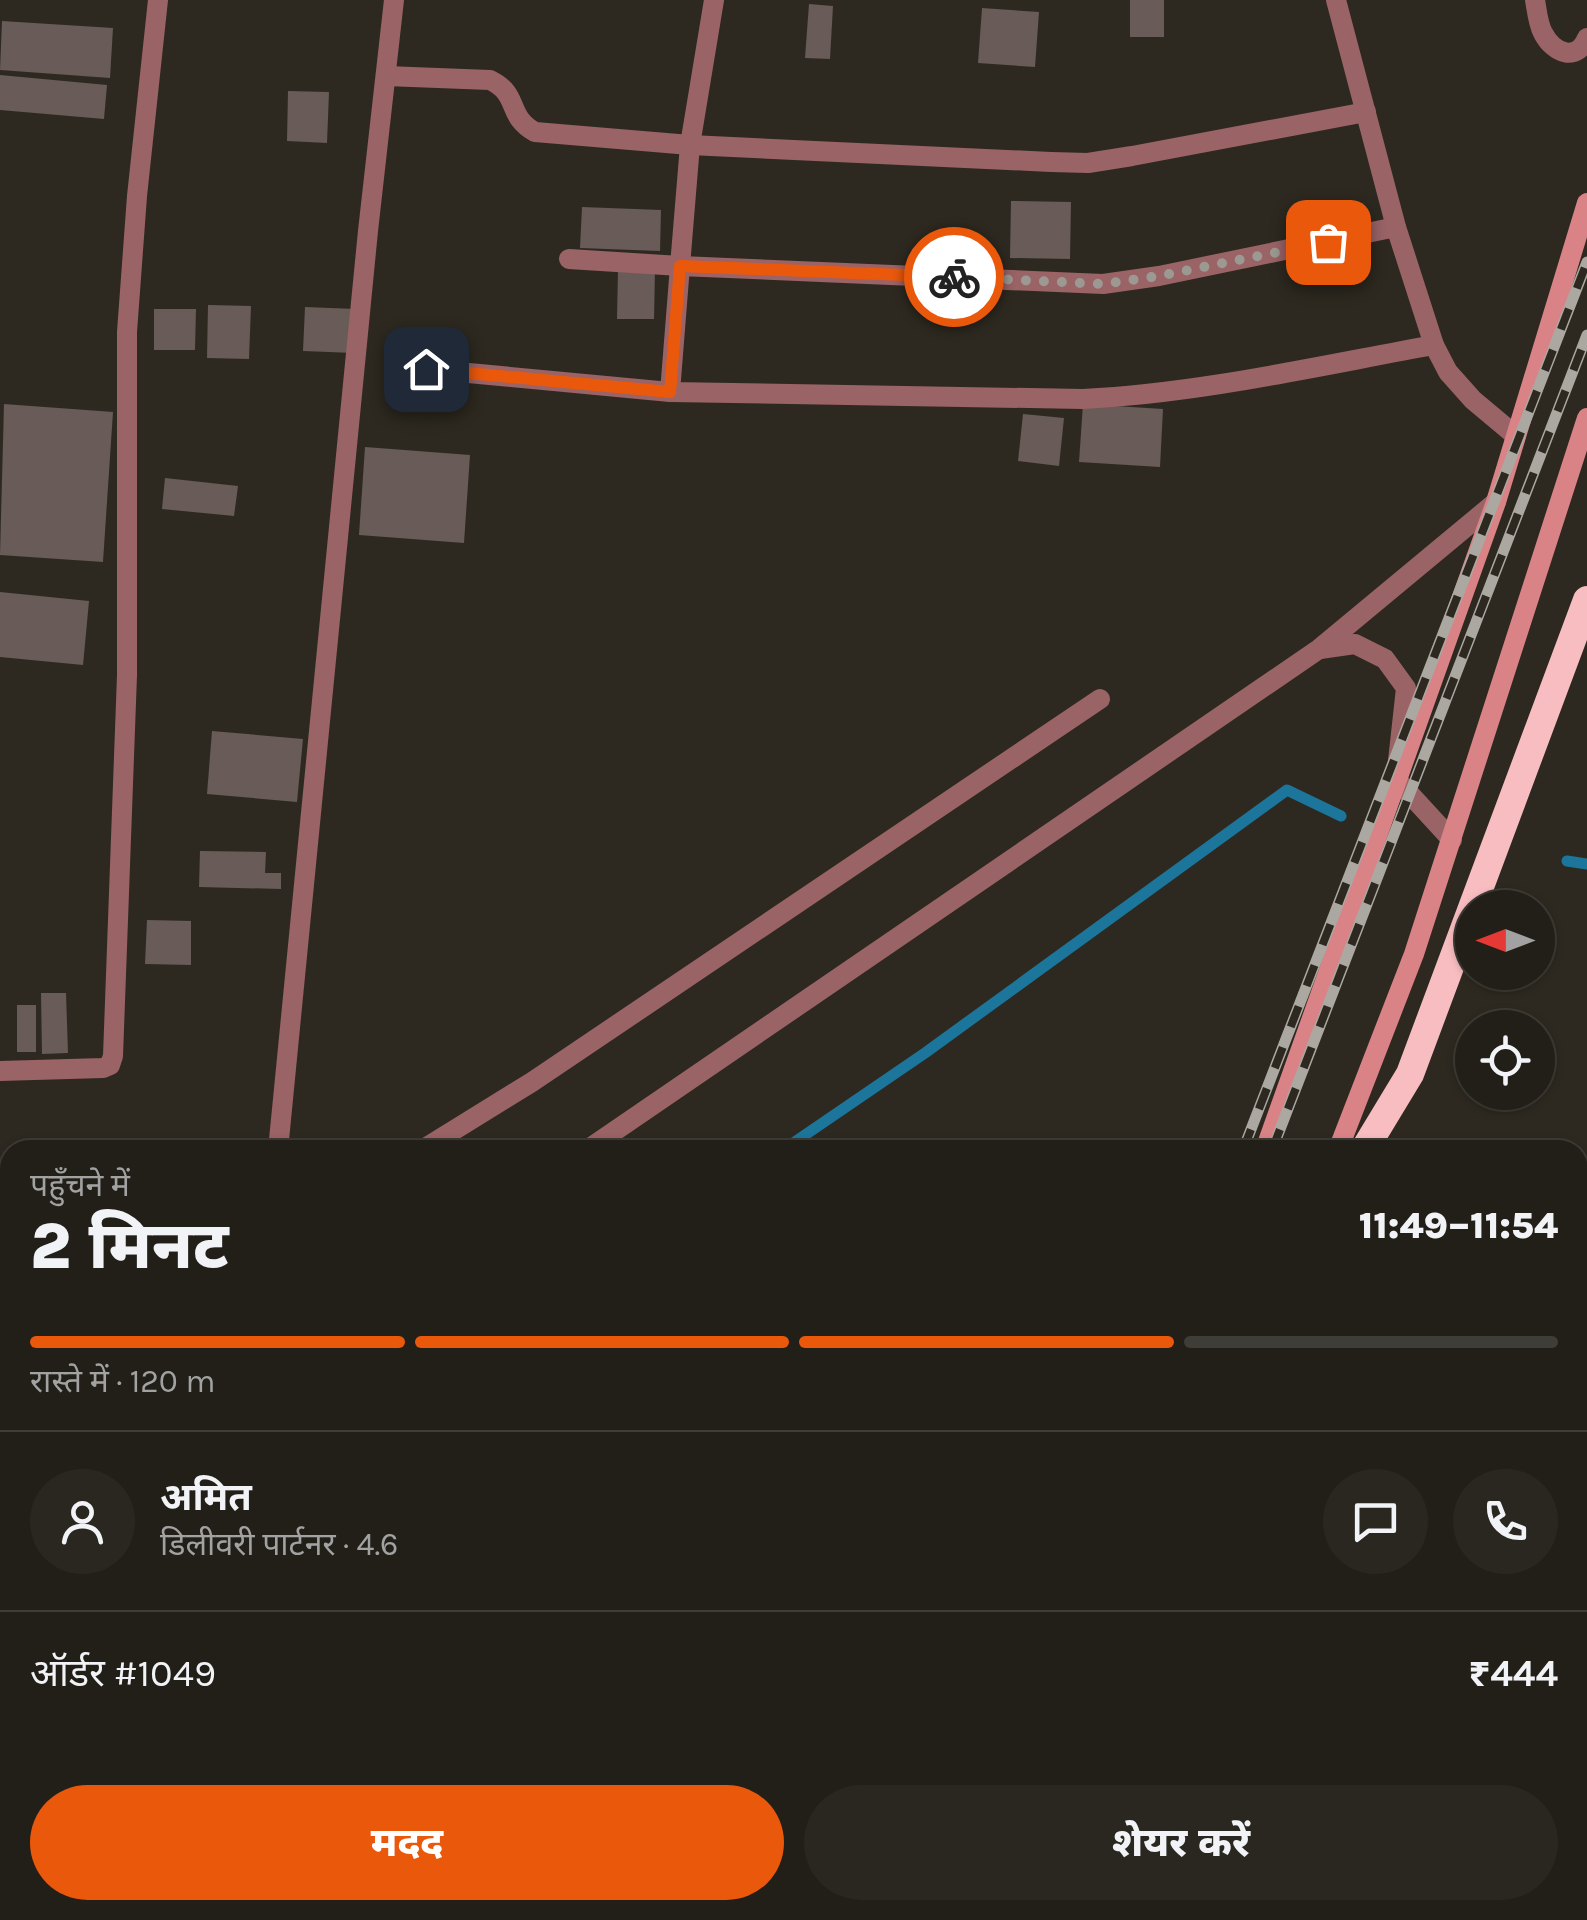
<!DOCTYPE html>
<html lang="hi">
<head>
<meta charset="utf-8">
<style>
	:root { --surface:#221f18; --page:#2a2721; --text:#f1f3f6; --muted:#a2a2a2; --line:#3f3d37; --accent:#ea580c }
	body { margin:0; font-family:Karla,"Noto Sans Devanagari",sans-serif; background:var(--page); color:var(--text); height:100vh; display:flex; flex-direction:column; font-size:38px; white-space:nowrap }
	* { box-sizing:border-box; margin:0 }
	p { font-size:32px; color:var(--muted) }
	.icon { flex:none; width:55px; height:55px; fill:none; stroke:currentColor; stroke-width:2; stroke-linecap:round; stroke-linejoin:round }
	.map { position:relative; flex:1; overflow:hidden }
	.sheet { position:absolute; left:0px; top:1140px; width:1588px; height:780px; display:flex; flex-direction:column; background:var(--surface); border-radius:30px 30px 0 0; box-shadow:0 2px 8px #0004,0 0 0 2px var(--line) }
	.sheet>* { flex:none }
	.needle { width:65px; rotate:270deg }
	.buttons { position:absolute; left:1455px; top:890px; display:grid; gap:20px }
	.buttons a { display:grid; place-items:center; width:100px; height:100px; border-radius:50%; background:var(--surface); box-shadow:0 2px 8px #0004,0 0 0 2px var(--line); font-size:50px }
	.pin { position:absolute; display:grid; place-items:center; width:85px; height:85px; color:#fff; margin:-42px; border-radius:20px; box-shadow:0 5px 15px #0006 }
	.courier { position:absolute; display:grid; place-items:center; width:100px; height:100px; margin:-50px; border:8px solid #ea580c; border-radius:50%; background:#fff; color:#222; box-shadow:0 2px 12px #0007 }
	.summary em { font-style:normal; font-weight:800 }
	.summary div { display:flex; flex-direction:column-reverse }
	.summary { display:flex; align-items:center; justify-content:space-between; height:170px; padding:0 30px }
	h1 { font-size:65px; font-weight:800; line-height:75px }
	.bar { display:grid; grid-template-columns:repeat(4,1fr); gap:15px 10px; align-content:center; height:120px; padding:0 30px }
	.bar i { height:12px; border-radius:8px; background:var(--line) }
	.bar .selected { background:var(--accent) }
	.bar p { grid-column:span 4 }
	.line { display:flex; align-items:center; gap:25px; padding:0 30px; border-top:2px solid var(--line) }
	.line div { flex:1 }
	.round { display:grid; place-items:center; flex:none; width:105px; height:105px; border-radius:52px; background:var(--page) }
	.action { display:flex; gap:20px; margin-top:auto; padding:20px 30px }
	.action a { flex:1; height:115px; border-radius:60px; background:var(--accent); color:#fff; font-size:40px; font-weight:800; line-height:115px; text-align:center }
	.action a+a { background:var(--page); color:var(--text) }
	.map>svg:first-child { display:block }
	.water { fill:#1c769b }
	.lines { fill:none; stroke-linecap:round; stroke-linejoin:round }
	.stream { stroke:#1c769b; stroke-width:11 }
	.building { fill:#685b58 }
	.minor { stroke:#9a6366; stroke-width:20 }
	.tertiary { stroke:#9a6366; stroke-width:20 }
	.secondary { stroke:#da8387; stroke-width:20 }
	.trunk { stroke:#f8bdc0; stroke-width:28 }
	.rail-casing { stroke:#aba8a1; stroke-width:11 }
	.rail { stroke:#2d2920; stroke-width:8; stroke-dasharray:22; stroke-linecap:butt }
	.done { stroke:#9c9992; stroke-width:10; stroke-dasharray:0 18 }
	.route { stroke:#ea580c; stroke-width:12 }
</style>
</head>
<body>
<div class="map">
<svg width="1587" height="1920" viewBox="0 0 1587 1920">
	<rect width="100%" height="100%" fill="#2d2920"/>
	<g class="water">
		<polygon points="1587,1504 1587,1920 1416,1920 1419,1910 1578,1910 1578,1528"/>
		<polygon points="710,1910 804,1910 800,1920 706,1920"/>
	</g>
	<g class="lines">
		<g class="stream">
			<polyline points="1567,861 1587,864"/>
			<polyline points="783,1150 925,1053 1287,790 1341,816"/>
		</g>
	</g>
	<g class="building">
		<rect x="1130" y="0" width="34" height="37"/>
		<polygon points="809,4 833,6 830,59 805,58"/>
		<polygon points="982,8 1039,12 1035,67 978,63"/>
		<polygon points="2,21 113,28 110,78 0,70"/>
		<polygon points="0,75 107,85 104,119 0,110"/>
		<polygon points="288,91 329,92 327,143 287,141"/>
		<polygon points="1011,201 1071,202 1070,259 1010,258"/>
		<polygon points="582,207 661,210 660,251 580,248"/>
		<polygon points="618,269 655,269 654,319 617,319"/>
		<polygon points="208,305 251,306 249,359 207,358"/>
		<polygon points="305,307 356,309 354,353 303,351"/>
		<polygon points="154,309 196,309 195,350 154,350"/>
		<polygon points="4,404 113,412 103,562 0,555"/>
		<polygon points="1083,404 1163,409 1160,467 1079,462"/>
		<polygon points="1023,414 1064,418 1059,466 1018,461"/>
		<polygon points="365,447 470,455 464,543 359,535"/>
		<polygon points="165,478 238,486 234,516 162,509"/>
		<polygon points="0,592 89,601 83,665 0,657"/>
		<polygon points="212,731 303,739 297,802 207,794"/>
		<polygon points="200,851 266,852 265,873 281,873 281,889 199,887"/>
		<polygon points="147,920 191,921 191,965 145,964"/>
		<polygon points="41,993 66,993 68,1053 42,1054"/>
		<rect x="17" y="1005" width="19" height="47"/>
	</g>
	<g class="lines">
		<g class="minor">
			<polyline points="1336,0 1396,227 1434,345 1448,372 1473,400 1516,436"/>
			<path d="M1535,0c2,11 3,24 8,33 11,21 34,29 44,5"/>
			<path d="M386,76l104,4c31,15 15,35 45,52l155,13 361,17 37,1 44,-7 234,-44"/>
			<polyline points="569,259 680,266 690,145 714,0"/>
			<path d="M426,369l244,23 413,7c118,-6 235,-33 351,-54"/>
			<polyline points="670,392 680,266 1103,284 1159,276 1396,227"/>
			<polyline points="0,1071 103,1068 110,1065 113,1056 127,675 127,332 137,196 158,0"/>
			<polyline points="278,1150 368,231 394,0"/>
			<polyline points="422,1150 532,1082 1100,699"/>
			<polyline points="0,1404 10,1398"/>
		</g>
		<g class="tertiary">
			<polyline points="1320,649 1355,644 1385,659 1406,688 1396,779 1452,840"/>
			<polyline points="587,1150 1319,649 1496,502"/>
			<polyline points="0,1510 10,1505"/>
		</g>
		<g class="secondary">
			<polyline points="1265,1150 1496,502 1587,203"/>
			<polyline points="1338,1150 1414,954 1587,418"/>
			<polyline points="953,1920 957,1910"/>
			<polyline points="1028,1920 1032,1910"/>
		</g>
		<polyline class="trunk" points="1364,1150 1410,1074 1587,600"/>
		<g class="rail-casing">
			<g id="rail">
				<polyline points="1243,1150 1587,262"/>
				<polyline points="1272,1150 1587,335"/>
				<polyline points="944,1920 948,1910"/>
				<polyline points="974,1920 978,1910"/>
			</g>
		</g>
		<use href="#rail" class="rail"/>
	</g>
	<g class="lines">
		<polyline class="done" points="954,277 1103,284 1159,276 1328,242"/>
		<polyline class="route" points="426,369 670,392 680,266 954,277"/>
	</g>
</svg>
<div class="buttons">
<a><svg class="needle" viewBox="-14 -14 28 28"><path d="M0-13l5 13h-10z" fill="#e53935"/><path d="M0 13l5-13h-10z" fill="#a2a2a2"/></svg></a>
<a><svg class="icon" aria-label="locate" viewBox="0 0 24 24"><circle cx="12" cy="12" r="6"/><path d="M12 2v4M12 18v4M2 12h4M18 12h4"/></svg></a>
</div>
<div class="pin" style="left:1328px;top:242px;background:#ea580c"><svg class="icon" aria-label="bag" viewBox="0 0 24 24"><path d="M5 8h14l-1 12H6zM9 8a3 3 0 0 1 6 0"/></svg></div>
<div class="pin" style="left:426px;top:369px;background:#1f2937"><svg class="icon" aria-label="home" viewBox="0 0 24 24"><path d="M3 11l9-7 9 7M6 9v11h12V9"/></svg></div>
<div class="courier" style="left:954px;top:277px"><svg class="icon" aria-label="bike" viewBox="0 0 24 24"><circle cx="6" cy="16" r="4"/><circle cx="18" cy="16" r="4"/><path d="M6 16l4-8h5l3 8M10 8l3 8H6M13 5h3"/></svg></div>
<section class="sheet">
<div class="summary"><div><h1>2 मिनट</h1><p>पहुँचने में</p></div><em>11:49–11:54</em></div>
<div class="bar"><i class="selected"></i><i class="selected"></i><i class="selected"></i><i></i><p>रास्ते में · 120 m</p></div>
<div class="line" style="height:180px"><a class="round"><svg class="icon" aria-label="person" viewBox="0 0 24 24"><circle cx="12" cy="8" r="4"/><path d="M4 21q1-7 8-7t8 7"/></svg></a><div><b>अमित</b><p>डिलीवरी पार्टनर · 4.6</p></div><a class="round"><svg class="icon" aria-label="chat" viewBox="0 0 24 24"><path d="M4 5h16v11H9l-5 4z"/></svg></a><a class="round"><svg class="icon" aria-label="phone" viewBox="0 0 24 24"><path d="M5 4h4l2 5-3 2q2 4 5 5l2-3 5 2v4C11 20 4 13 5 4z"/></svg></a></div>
<div class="line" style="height:130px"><div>ऑर्डर #1049</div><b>₹444</b></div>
<div class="action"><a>मदद</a><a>शेयर करें</a></div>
</section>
</div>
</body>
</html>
